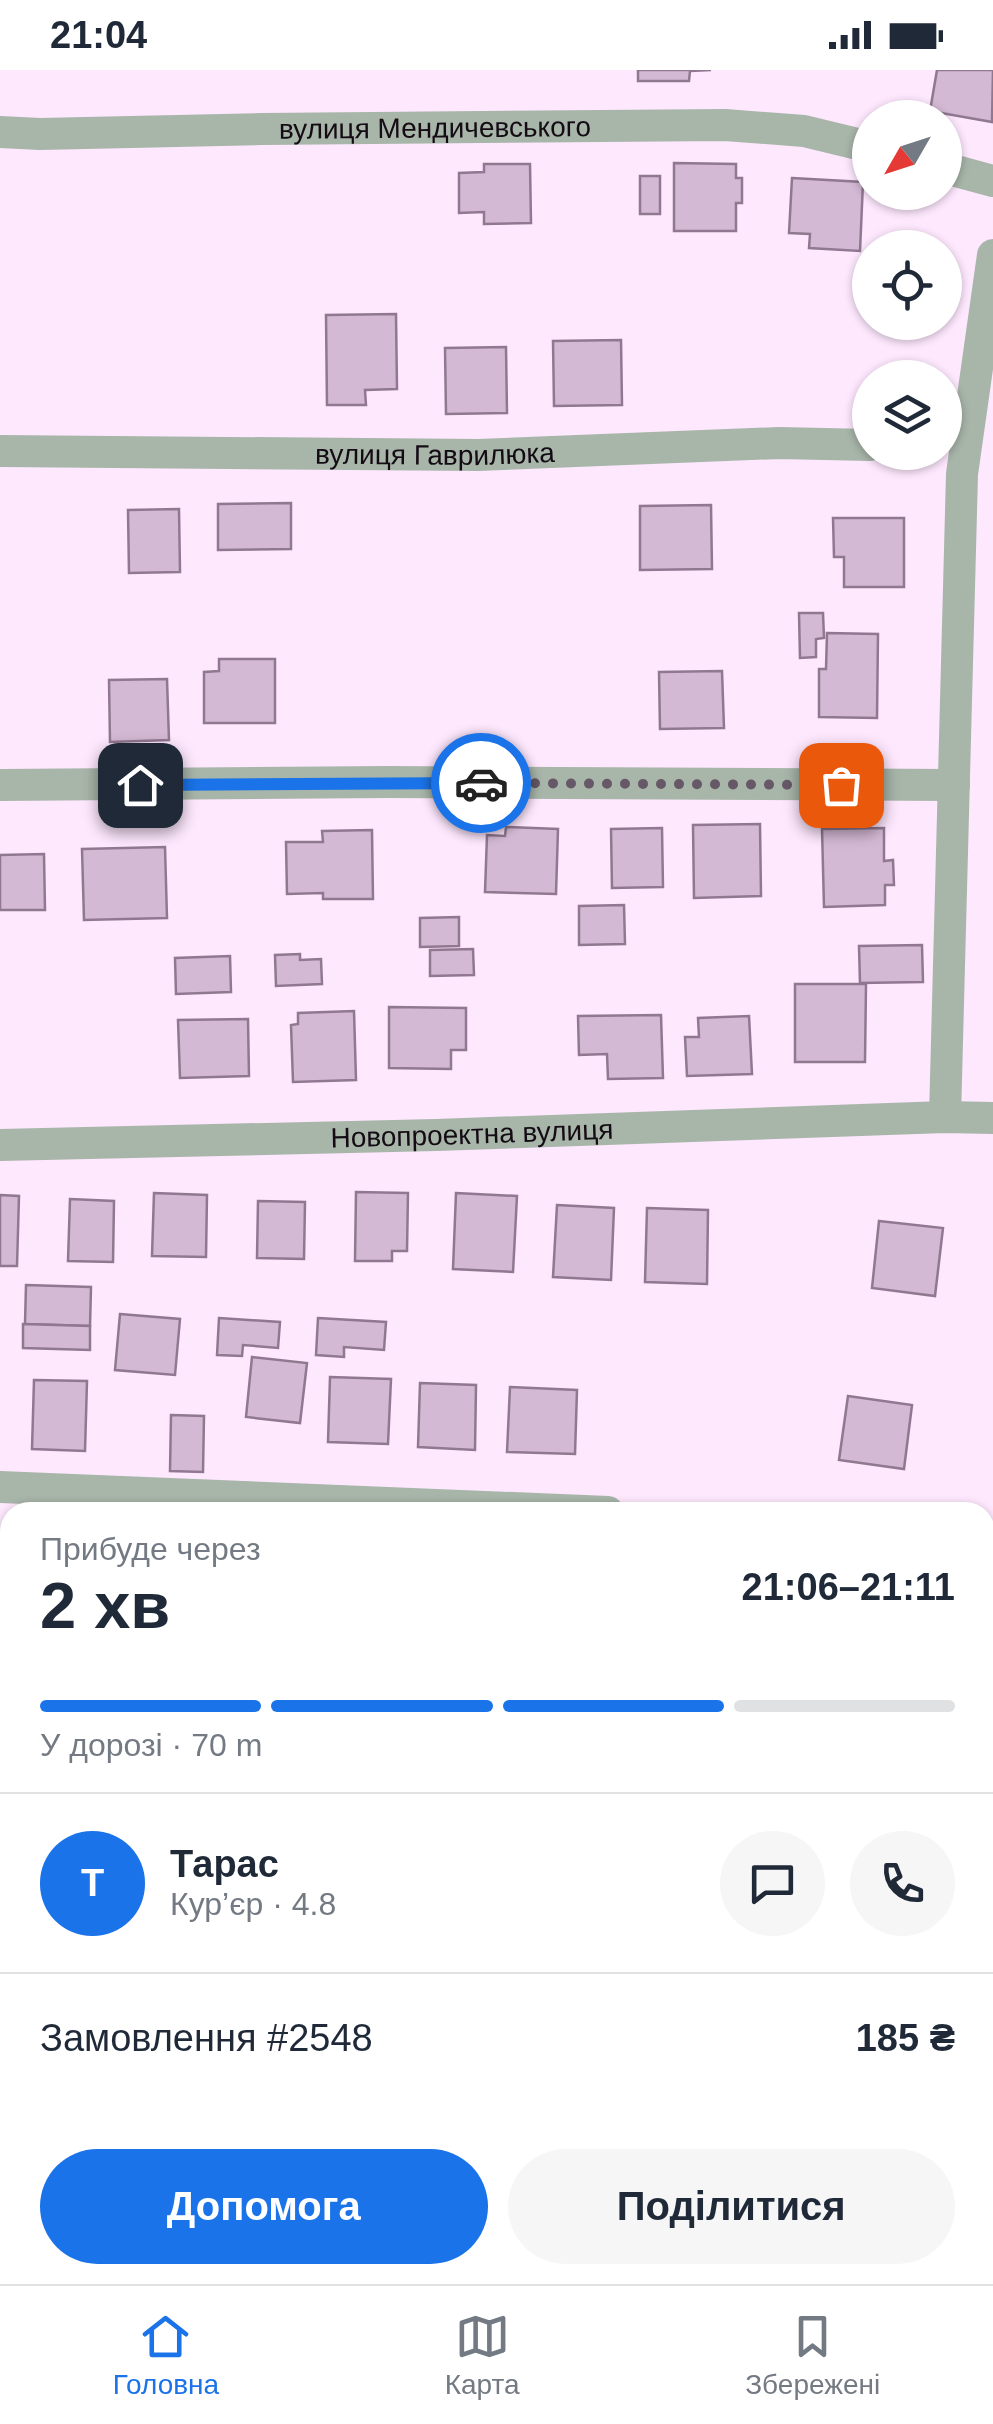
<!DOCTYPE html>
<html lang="uk">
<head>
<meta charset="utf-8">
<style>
	:root { --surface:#fff; --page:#f6f6f7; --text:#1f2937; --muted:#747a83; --line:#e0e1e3; --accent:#1a73e8 }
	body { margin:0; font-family:Arial,sans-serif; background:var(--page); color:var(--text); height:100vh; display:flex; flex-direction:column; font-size:38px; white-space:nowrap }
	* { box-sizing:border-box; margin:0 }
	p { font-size:32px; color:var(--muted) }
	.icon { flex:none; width:55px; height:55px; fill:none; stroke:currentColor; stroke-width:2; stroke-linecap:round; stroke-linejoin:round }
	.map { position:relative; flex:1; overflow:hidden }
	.details { position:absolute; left:0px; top:1432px; width:995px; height:782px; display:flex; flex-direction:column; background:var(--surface); border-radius:30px 30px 0 0; box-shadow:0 2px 8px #0004 }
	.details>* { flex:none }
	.needle { width:65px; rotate:231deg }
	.fabs { position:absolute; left:852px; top:30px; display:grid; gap:20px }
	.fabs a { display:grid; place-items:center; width:110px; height:110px; border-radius:50%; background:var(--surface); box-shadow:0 2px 8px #0004; font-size:50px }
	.pin { position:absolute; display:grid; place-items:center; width:85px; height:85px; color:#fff; margin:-42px; border-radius:20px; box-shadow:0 5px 15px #0006 }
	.courier { position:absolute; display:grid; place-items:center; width:100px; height:100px; margin:-50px; border:8px solid #1a73e8; border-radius:50%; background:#fff; color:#222; box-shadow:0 2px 12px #0007 }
	.headline em { font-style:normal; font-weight:700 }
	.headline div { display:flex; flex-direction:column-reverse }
	.headline { display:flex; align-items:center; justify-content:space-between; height:170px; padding:0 40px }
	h1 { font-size:65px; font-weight:700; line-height:75px }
	.bar { display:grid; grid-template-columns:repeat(4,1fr); gap:15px 10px; align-content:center; height:120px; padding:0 40px }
	.bar i { height:12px; border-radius:8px; background:var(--line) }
	.bar .selected { background:var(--accent) }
	.bar p { grid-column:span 4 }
	.line { display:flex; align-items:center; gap:25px; padding:0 40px; border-top:2px solid var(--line) }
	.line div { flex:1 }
	.round { display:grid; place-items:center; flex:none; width:105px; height:105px; border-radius:52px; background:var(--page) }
	.action { display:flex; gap:20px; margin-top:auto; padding:20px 40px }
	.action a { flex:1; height:115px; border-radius:60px; background:var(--accent); color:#fff; font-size:40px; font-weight:700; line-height:115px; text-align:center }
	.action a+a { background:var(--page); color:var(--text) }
	.status { display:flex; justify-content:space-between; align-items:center; height:70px; padding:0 50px; background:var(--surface); direction:ltr }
	.status svg { height:28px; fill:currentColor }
	.dock { display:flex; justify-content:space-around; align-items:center; height:140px; border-top:2px solid var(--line); background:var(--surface); font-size:28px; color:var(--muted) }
	.dock a { display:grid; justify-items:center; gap:5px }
	.dock .selected { color:var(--accent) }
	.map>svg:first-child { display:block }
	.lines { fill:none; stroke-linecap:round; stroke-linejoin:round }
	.stream { stroke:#b687b7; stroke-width:10 }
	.building { fill:#d4b9d4; stroke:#917891; stroke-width:2.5 }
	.minor { stroke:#a8b5a9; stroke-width:32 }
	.major { stroke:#6d836e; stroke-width:40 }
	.done { stroke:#665866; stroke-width:10; stroke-dasharray:0 18 }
	.route { stroke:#1a73e8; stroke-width:12 }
	.labels { text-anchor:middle; stroke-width:9; stroke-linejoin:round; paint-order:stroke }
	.street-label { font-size:28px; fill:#140b14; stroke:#fdfdfd }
</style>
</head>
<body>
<div class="status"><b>21:04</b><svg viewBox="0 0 49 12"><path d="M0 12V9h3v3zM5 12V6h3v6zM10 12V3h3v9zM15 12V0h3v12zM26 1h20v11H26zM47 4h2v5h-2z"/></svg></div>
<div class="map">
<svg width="993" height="2214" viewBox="0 0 993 2214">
	<rect width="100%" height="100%" fill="#fee8fe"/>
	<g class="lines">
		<g class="stream">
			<polyline points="985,2196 993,2195"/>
			<polyline points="912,2214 948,2205"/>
		</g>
	</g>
	<g class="building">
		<polygon points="638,0 711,0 690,1 689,11 638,11"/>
		<polygon points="937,0 993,0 992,52 930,41"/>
		<polygon points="674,93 736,94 736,108 742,108 742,133 736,133 736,161 674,161"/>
		<polygon points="484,94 530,94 531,153 484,154 484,142 459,143 459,103 484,102"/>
		<rect x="640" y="106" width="20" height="38"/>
		<polygon points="792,108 863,112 860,181 809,178 810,164 789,163"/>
		<polygon points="396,244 397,319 365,320 366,335 327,335 326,245"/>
		<polygon points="621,270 622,335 554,336 553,271"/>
		<polygon points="506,277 507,343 446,344 445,278"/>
		<polygon points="291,433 291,479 218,480 218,434"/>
		<polygon points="711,435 712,499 640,500 640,436"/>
		<polygon points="179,439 180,502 129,503 128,440"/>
		<polygon points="833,448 904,448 904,517 844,517 844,487 834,487"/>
		<polygon points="799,543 823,543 824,568 816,569 816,587 800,588"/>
		<polygon points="827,563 878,564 877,648 819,647 819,599 826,599"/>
		<polygon points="219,589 275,589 275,653 204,653 204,602 219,601"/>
		<polygon points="722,601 724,658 660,659 659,602"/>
		<polygon points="167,609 169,670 110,672 109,610"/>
		<polygon points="760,754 761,826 694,828 693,755"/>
		<polygon points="506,757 558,759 556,824 485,822 487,765 505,766"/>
		<polygon points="662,758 663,817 612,818 611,759"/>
		<polygon points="884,758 884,791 893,790 894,815 885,815 885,835 824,837 822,759"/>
		<polygon points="372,760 373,829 323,829 323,823 287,824 286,772 323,772 322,761"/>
		<polygon points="165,777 167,848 84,850 82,779"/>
		<polygon points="44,784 45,840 0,840 0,785"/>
		<polygon points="624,835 625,874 579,875 579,836"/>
		<polygon points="459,847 459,876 420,877 420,848"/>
		<polygon points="922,875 923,912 860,913 859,876"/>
		<polygon points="473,879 474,905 430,906 430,880"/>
		<polygon points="300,884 300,890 321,889 322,914 276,916 275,885"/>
		<polygon points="230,886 231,922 176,924 175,888"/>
		<polygon points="795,914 866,914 865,992 795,992"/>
		<polygon points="389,937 466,938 466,980 451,980 451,999 389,998"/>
		<polygon points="354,941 356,1010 293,1012 291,955 298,954 298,943"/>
		<polygon points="661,945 663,1008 608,1009 607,984 579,985 578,946"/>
		<polygon points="749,946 752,1004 687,1006 685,967 699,967 698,948"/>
		<polygon points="248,949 249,1006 180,1008 178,950"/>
		<polygon points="356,1122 408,1123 407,1181 392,1181 392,1191 355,1191"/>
		<polygon points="154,1123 207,1125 206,1187 152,1186"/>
		<polygon points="456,1123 517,1126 513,1202 453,1199"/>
		<polygon points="0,1125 19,1126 17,1196 0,1196"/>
		<polygon points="70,1129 114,1131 113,1192 68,1191"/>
		<polygon points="258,1131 305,1132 304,1189 257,1188"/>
		<polygon points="557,1135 614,1138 611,1210 553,1207"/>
		<polygon points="647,1138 708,1140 707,1214 645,1212"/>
		<polygon points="879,1151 943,1158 935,1226 872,1218"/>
		<polygon points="26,1215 91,1217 90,1256 25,1254"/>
		<polygon points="120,1244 180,1249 175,1305 115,1300"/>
		<polygon points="219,1248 280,1252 278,1278 243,1275 242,1286 217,1285"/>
		<polygon points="318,1248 386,1252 384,1280 344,1277 344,1287 316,1285"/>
		<polygon points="23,1254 90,1256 90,1280 23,1278"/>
		<polygon points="252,1287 307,1293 300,1353 246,1347"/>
		<polygon points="330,1307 391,1309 388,1374 328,1372"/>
		<polygon points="34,1310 87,1311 85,1381 32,1379"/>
		<polygon points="420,1313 476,1315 475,1380 418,1377"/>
		<polygon points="510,1317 577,1320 575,1384 507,1382"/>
		<polygon points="848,1326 912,1335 904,1399 839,1390"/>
		<polygon points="171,1345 204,1346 203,1402 170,1401"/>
		<rect x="0" y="1521" width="10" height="62"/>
	</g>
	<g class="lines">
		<g class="minor">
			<path id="s1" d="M0,62l40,2 222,-5 463,-4 79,6 66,16"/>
			<polyline points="945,98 993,111"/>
			<path id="s2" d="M0,381l478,4 301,-12 91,2"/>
			<polyline points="0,715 388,712 954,715"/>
			<polyline points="945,1047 962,404 993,185"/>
			<path id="s3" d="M0,1075l436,-10 509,-18 48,1"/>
			<polyline points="0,1417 608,1442"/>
			<polyline points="0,2077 10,2075"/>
			<polyline points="985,2077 993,2077"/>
		</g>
		<g class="major">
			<polyline points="985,2111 993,2108"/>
			<polyline points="718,2214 741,2205"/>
		</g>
	</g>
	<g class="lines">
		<polyline class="done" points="481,713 841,715"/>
		<polyline class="route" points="140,715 481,713"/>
	</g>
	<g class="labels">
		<g class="street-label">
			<text dy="10" stroke="none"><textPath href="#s1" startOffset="435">вулиця Мендичевського</textPath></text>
			<text dy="10" stroke="none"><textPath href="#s2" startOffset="435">вулиця Гаврилюка</textPath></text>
			<text dy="10" stroke="none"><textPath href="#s3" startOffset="472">Новопроектна вулиця</textPath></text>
		</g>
	</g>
</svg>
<div class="fabs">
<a><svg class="needle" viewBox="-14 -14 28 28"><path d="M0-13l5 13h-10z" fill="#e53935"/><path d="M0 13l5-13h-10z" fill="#747a83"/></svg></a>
<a><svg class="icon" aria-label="locate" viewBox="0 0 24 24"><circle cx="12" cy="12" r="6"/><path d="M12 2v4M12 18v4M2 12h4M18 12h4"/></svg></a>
<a><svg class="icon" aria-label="layers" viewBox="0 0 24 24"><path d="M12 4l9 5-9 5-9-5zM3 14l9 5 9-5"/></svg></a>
</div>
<div class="pin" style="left:841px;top:715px;background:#ea580c"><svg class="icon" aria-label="bag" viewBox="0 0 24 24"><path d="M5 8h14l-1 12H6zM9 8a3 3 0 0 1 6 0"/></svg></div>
<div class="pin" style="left:140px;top:715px;background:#1f2937"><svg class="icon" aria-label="home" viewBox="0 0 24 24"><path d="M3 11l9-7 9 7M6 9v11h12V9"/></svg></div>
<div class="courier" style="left:481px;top:713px"><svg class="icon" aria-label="car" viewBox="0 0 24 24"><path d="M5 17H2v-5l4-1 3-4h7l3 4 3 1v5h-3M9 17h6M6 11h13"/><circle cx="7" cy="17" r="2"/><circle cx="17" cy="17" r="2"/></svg></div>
<section class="details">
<div class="headline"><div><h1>2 хв</h1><p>Прибуде через</p></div><em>21:06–21:11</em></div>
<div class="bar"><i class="selected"></i><i class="selected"></i><i class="selected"></i><i></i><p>У дорозі · 70 m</p></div>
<div class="line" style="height:180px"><b class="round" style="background:var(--accent);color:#fff">Т</b><div><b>Тарас</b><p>Кур’єр · 4.8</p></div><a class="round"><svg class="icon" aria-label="chat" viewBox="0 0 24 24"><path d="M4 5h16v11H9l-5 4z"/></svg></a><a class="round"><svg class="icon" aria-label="phone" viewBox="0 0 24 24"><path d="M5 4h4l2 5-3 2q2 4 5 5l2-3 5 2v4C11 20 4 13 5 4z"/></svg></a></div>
<div class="line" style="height:130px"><div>Замовлення #2548</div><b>185 ₴</b></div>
<div class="action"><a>Допомога</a><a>Поділитися</a></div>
</section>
</div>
<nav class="dock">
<a class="selected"><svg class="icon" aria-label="home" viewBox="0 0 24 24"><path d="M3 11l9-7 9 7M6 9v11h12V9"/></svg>Головна</a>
<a><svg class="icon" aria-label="map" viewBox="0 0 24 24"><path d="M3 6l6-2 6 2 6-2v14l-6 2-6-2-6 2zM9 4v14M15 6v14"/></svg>Карта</a>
<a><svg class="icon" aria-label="saved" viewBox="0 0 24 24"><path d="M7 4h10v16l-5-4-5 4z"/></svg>Збережені</a>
</nav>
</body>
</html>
